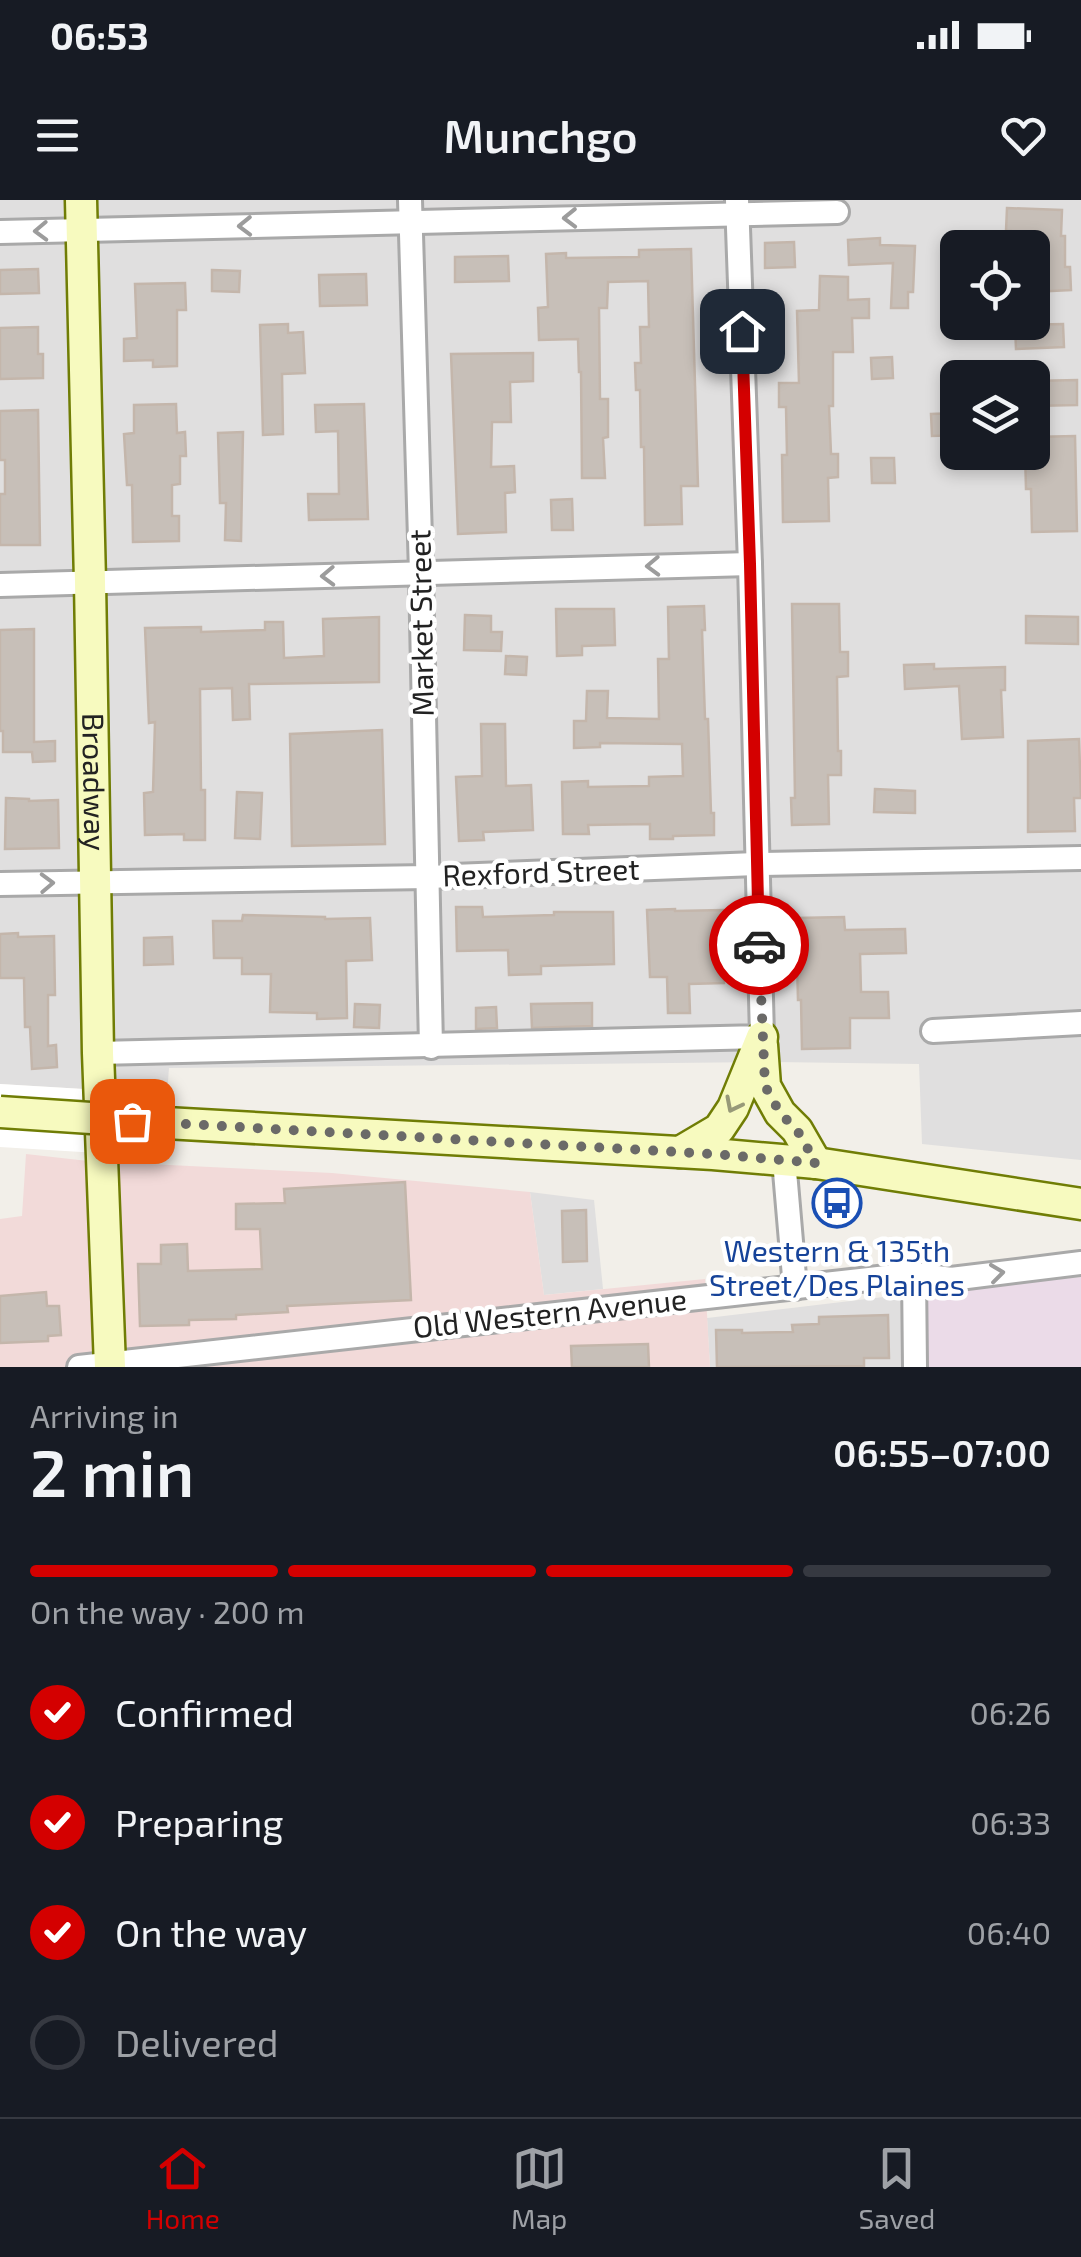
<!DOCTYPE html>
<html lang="en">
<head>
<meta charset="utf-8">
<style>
	:root { --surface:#171b24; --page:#242831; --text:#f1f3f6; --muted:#9ea1a6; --line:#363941; --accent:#d40000 }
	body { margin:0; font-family:"Exo 2",sans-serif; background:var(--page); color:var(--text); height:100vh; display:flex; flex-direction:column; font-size:38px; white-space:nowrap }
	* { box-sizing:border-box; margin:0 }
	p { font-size:32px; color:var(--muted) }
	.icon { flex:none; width:55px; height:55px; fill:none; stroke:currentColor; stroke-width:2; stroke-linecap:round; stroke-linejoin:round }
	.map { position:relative; height:1167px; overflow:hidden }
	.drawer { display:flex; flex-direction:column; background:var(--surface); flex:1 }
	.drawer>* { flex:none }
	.tools { position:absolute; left:940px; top:30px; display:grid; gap:20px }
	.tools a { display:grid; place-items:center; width:110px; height:110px; border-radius:15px; background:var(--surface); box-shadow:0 5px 15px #0003; font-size:50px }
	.pin { position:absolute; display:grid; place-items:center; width:85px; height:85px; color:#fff; margin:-42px; border-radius:20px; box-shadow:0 5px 15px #0006 }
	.courier { position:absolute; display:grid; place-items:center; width:100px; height:100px; margin:-50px; border:8px solid #d40000; border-radius:50%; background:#fff; color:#222; box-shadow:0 2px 12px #0007 }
	.summary em { font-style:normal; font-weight:600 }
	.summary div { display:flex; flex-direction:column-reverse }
	.summary { display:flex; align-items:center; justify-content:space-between; height:170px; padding:0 30px }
	h1 { font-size:65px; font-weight:600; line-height:75px }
	.bar { display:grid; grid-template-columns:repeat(4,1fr); gap:15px 10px; align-content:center; height:120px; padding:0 30px }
	.bar i { height:12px; border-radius:8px; background:var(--line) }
	.bar .on { background:var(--accent) }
	.bar p { grid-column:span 4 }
	ol { padding:0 30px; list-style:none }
	li { display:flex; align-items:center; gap:30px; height:110px }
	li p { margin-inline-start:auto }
	li .icon { padding:10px; border-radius:50%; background:var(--accent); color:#fff; stroke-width:4 }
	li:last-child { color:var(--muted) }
	li i { width:55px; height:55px; border:5px solid var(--line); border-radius:50% }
	.status { display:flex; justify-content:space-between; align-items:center; height:70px; padding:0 50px; background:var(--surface); direction:ltr }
	.status svg { height:28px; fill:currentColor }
	header { display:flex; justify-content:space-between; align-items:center; height:130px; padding:0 30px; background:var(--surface); font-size:45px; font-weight:600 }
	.tab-bar { display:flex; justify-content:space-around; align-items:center; height:140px; border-top:2px solid var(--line); background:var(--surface); font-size:28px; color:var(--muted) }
	.tab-bar a { display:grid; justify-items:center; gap:5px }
	.tab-bar .on { color:var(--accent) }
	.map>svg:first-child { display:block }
	.residential { fill:#e0dfdf; fill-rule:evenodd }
	.commercial { fill:#f2dad9 }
	.industrial { fill:#ebdbe8 }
	.pier { fill:#fff }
	.building { fill:#c7bfb8; stroke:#c4b6ab; stroke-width:2.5 }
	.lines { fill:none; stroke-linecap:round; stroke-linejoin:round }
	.street-casing { stroke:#a9a9a9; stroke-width:28 }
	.secondary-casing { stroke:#707d05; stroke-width:35 }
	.street { stroke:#fff; stroke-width:22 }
	.secondary { stroke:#f7fabf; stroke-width:30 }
	.secondary-bridge-casing { stroke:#707d05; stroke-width:35; stroke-linecap:butt }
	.secondary-bridge { stroke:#f7fabf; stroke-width:30 }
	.oneway { stroke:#9c9c9c }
	.oneway2 { stroke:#979978 }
	.done { stroke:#6b6a68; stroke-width:10; stroke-dasharray:0 18 }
	.route { stroke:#d40000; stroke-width:12 }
	.labels { text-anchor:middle; stroke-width:9; stroke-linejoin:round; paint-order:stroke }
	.street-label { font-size:30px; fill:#222; stroke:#fff }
	.transit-label { font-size:30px; fill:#164399; stroke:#fff }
</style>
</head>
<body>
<div class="status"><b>06:53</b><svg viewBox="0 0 49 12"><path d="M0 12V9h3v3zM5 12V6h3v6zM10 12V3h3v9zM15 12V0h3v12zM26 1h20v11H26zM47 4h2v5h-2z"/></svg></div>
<header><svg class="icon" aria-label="menu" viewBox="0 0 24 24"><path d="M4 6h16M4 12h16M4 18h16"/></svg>Munchgo<svg class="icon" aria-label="heart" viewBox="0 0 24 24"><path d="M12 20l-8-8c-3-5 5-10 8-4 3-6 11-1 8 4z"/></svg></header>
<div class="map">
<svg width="1081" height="1167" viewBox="0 0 1081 1167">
	<rect width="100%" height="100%" fill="#f2efe9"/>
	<g class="residential">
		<path d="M0,0h1081v960l-159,-16 -3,-80 -144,-2 -606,6 -2,26 -167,-10zM958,48h74v74h-74zM958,178h74v74h-74z"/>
		<polygon points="530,992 594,1000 603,1089 544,1095"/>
		<polygon points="926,1092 926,1167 710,1167 707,1118"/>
	</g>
	<polygon class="commercial" points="26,954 88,961 332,973 530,992 544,1095 705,1079 710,1167 0,1167 0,1019 22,1016"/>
	<polygon class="industrial" points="1081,1077 1081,1167 926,1167 926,1092"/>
	<polygon class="pier" points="0,884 167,894 163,957 0,947"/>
	<g class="building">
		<polygon points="1007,8 1062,10 1061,36 1065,36 1065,67 1070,67 1071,90 1032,92 1032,48 1011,48 1011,31 1006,31"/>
		<polygon points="880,38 880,45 915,46 913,92 908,92 908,108 891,108 893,63 849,65 848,40"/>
		<polygon points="794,42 795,67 765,68 765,43"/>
		<polygon points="691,49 698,286 681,286 682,324 645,325 644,247 641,247 640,190 636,190 635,163 641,163 640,127 649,127 648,81 608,82 607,108 599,108 600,199 608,199 608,237 603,238 605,278 582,278 581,172 579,172 578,139 539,140 538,108 548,107 546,54 566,53 566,58 639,57 639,50"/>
		<polygon points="508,56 509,81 455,82 455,57"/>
		<polygon points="38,69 39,93 0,94 0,70"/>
		<polygon points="212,70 240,71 239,92 212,91"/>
		<polygon points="366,74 367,105 320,106 319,75"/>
		<polygon points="820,76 848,77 848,100 869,99 869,118 852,118 853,152 833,152 833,206 829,206 831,254 838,254 838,277 828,278 829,321 783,322 782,255 787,255 786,207 779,207 779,183 799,183 797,111 819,110"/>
		<polygon points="185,83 186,110 177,110 177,166 153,167 153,160 124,161 124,139 137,138 135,84"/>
		<polygon points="288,124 288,133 303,132 305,173 282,174 283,234 263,235 260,125"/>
		<polygon points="1063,124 1064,147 1016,149 1015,125"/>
		<polygon points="38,127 38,154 43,154 43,178 0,179 0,128"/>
		<polygon points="533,153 533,181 510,182 511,222 492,222 491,267 514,266 515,292 505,293 506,332 458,334 451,154"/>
		<polygon points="892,157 893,178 872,179 871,158"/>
		<polygon points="1077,180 1077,205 1032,206 1032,181"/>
		<polygon points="176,204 177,233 185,232 186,256 180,256 180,284 172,285 172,316 179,316 179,341 133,342 132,285 127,285 124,234 134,233 134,205"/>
		<polygon points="364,204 368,319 309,320 308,294 339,294 338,231 316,232 315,205"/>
		<polygon points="38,210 40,345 0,345 0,294 5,294 5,260 0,260 0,211"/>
		<polygon points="958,213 958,235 932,236 931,214"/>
		<polygon points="243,232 241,341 225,340 226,303 220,303 218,233"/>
		<polygon points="1075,236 1077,331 1032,332 1031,289 1026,289 1025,252 1032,252 1032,237"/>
		<polygon points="871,258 894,258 895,283 872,283"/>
		<polygon points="572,299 573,330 552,330 551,300"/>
		<polygon points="792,404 839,404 840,452 848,452 848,476 837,477 838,551 841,551 841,575 828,575 829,624 792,625 791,598 795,598"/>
		<polygon points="704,406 705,430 702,430 705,519 708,519 711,613 714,613 714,635 673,636 673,639 650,639 650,624 588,625 589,634 563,634 562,582 588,581 588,587 649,586 649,577 683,576 682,544 600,543 600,547 574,548 574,521 586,521 587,491 608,491 607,518 659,519 658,459 669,459 668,407"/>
		<polygon points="556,409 614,409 615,445 582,446 582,455 557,456"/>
		<polygon points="465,415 491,416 491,432 502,432 501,451 464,450"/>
		<polygon points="1026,416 1078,417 1078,444 1026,443"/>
		<polygon points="379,417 379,482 249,484 250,519 233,520 232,488 200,489 201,590 205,590 205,640 184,640 184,634 145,635 144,593 153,592 155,522 149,523 145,428 201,427 201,432 265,430 265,422 283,422 284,458 324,456 323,419"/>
		<polygon points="34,429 34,542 55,541 55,561 33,562 32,552 3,552 3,531 0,531 0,430"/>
		<polygon points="506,456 527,457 526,475 505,474"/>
		<polygon points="934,464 934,469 1005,467 1005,490 1001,490 1003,537 962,539 959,486 905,489 904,465"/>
		<polygon points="481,524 505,524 506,586 531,585 533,630 483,632 484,640 459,641 456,577 482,576"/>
		<polygon points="382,530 385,644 292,646 290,534"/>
		<polygon points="1079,539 1081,598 1074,598 1075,631 1028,632 1028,541"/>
		<polygon points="875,589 915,591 915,613 874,612"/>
		<polygon points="237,592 262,593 260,639 235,638"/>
		<polygon points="6,598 29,599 29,601 58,600 59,648 5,649"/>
		<polygon points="456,707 482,707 483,717 554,715 554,712 613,712 614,764 541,766 541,774 509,775 508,750 457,751"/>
		<polygon points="675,709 675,711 723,710 724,783 689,784 690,813 668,813 667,777 650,777 647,710"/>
		<polygon points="243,715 325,717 325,719 370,718 372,760 346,761 347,818 317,819 317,813 270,812 271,774 242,774 242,758 214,758 213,721 242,721"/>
		<polygon points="844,717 845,730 905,729 906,753 860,754 861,792 888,792 889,818 850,818 850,848 802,849 801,800 798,800 796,718"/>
		<polygon points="18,733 18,737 54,736 55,795 48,795 48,846 56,845 57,867 32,869 30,827 25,827 24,778 0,778 0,734"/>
		<polygon points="172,737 173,764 144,765 144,738"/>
		<polygon points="592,803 592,826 532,828 531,804"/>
		<polygon points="355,804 380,805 379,828 354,827"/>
		<polygon points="496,807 497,828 476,829 476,808"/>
		<polygon points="405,982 411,1100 287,1106 288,1112 236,1115 236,1119 189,1120 189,1125 140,1126 138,1064 161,1064 161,1045 187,1044 188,1071 262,1069 260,1029 236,1029 236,1004 285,1003 284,989"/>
		<polygon points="586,1010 587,1061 563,1062 562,1011"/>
		<polygon points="46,1092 47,1106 59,1106 61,1135 48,1136 48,1141 0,1143 0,1096"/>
		<polygon points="888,1115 889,1158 864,1158 864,1166 717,1167 716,1130 742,1130 742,1133 793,1132 792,1125 819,1124 819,1117"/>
		<polygon points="648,1144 649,1167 572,1167 571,1146"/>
	</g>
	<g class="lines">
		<g class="street-casing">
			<g id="street">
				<polyline points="410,0 421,373 431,847"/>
				<polyline points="0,32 837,12"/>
				<polyline points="0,385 750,364"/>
				<polyline points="0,684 428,677 756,664 1081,658"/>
				<polyline points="933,831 1081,823"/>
				<polyline points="98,853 762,837 750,364 737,0"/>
				<polyline points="784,960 795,1088"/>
				<polyline points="914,1074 915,1167"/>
				<polyline points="79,1167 914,1074 951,1079 1081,1063"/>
			</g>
		</g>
		<g class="secondary-casing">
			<g id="secondary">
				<path id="s1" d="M81,0l9,382 8,471 12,314"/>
				<polyline points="762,845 765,886 780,913 797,930 816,963"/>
				<polyline points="166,923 713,954 816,963 1081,1004"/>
				<polyline points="680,952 719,929 733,908 762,837"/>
			</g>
		</g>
		<use href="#street" class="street"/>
		<use href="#secondary" class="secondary"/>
		<g class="secondary-bridge-casing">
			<polyline id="secondary-bridge" points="0,912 166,923"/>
		</g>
		<use href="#secondary-bridge" class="secondary-bridge"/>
	</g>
	<defs><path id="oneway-chevron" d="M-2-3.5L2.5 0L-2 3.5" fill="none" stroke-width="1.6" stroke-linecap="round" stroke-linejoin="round" transform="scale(2.5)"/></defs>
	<g class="oneway">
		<use href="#oneway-chevron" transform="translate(570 18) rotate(179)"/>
		<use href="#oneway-chevron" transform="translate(245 26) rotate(179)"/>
		<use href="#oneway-chevron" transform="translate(41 31) rotate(178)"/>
		<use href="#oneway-chevron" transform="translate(653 366) rotate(178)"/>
		<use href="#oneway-chevron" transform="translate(328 376) rotate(178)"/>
		<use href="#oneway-chevron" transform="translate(47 683) rotate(-2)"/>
		<use href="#oneway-chevron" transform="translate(997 1073) rotate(-7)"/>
	</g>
	<use class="oneway2" href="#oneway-chevron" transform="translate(733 905) rotate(117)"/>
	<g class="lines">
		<polyline class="done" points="132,921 713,954 816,963 797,930 780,913 765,886 759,745"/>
		<polyline class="route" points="742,131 750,364 759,745"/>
	</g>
	<defs>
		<g id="bus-ring" transform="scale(2.5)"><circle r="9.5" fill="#fff" stroke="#1a4fb4" stroke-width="1.5"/><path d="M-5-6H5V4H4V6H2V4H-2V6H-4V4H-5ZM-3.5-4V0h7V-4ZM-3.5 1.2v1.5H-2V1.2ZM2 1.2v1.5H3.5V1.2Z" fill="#1a4fb4"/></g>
	</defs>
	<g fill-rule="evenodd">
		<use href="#bus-ring" x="837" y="1003"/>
	</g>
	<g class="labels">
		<g class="street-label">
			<text transform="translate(422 423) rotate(-91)" y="10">Market Street</text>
			<text dy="10" stroke="none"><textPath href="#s1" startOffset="582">Broadway</textPath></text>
			<text transform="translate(541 673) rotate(-2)" y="10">Rexford Street</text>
			<text transform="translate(550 1114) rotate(-6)" y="10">Old Western Avenue</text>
		</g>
		<g class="transit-label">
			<text x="837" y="1062">Western &amp; 135th<tspan x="837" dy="34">Street/Des Plaines</tspan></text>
		</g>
	</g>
</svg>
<div class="tools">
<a><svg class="icon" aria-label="locate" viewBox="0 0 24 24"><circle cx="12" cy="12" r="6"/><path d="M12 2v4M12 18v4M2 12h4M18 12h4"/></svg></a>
<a><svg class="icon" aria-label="layers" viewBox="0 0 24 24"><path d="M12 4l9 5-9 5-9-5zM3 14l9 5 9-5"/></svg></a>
</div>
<div class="pin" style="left:132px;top:921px;background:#ea580c"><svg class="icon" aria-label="bag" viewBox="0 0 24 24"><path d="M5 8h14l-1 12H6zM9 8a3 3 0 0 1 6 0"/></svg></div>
<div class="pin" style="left:742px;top:131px;background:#1f2937"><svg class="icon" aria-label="home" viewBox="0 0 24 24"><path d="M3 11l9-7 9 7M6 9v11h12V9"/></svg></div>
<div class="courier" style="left:759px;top:745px"><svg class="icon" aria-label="car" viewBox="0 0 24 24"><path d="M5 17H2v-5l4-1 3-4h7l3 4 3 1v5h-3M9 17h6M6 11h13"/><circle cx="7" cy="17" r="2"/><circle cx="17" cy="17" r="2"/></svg></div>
</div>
<section class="drawer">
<div class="summary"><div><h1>2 min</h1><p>Arriving in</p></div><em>06:55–07:00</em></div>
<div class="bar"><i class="on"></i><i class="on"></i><i class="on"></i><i></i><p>On the way · 200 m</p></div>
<ol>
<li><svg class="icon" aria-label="check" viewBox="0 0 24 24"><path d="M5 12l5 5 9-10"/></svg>Confirmed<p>06:26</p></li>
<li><svg class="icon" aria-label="check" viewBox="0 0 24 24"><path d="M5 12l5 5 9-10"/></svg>Preparing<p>06:33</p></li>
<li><svg class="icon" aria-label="check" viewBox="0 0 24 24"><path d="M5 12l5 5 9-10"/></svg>On the way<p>06:40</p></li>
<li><i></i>Delivered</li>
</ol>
</section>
<nav class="tab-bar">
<a class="on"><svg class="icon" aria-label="home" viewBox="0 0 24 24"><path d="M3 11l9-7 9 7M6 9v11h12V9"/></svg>Home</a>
<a><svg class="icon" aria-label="map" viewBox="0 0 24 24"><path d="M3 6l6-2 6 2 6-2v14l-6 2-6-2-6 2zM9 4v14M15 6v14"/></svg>Map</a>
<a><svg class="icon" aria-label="saved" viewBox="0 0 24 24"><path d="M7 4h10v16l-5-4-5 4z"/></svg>Saved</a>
</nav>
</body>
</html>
